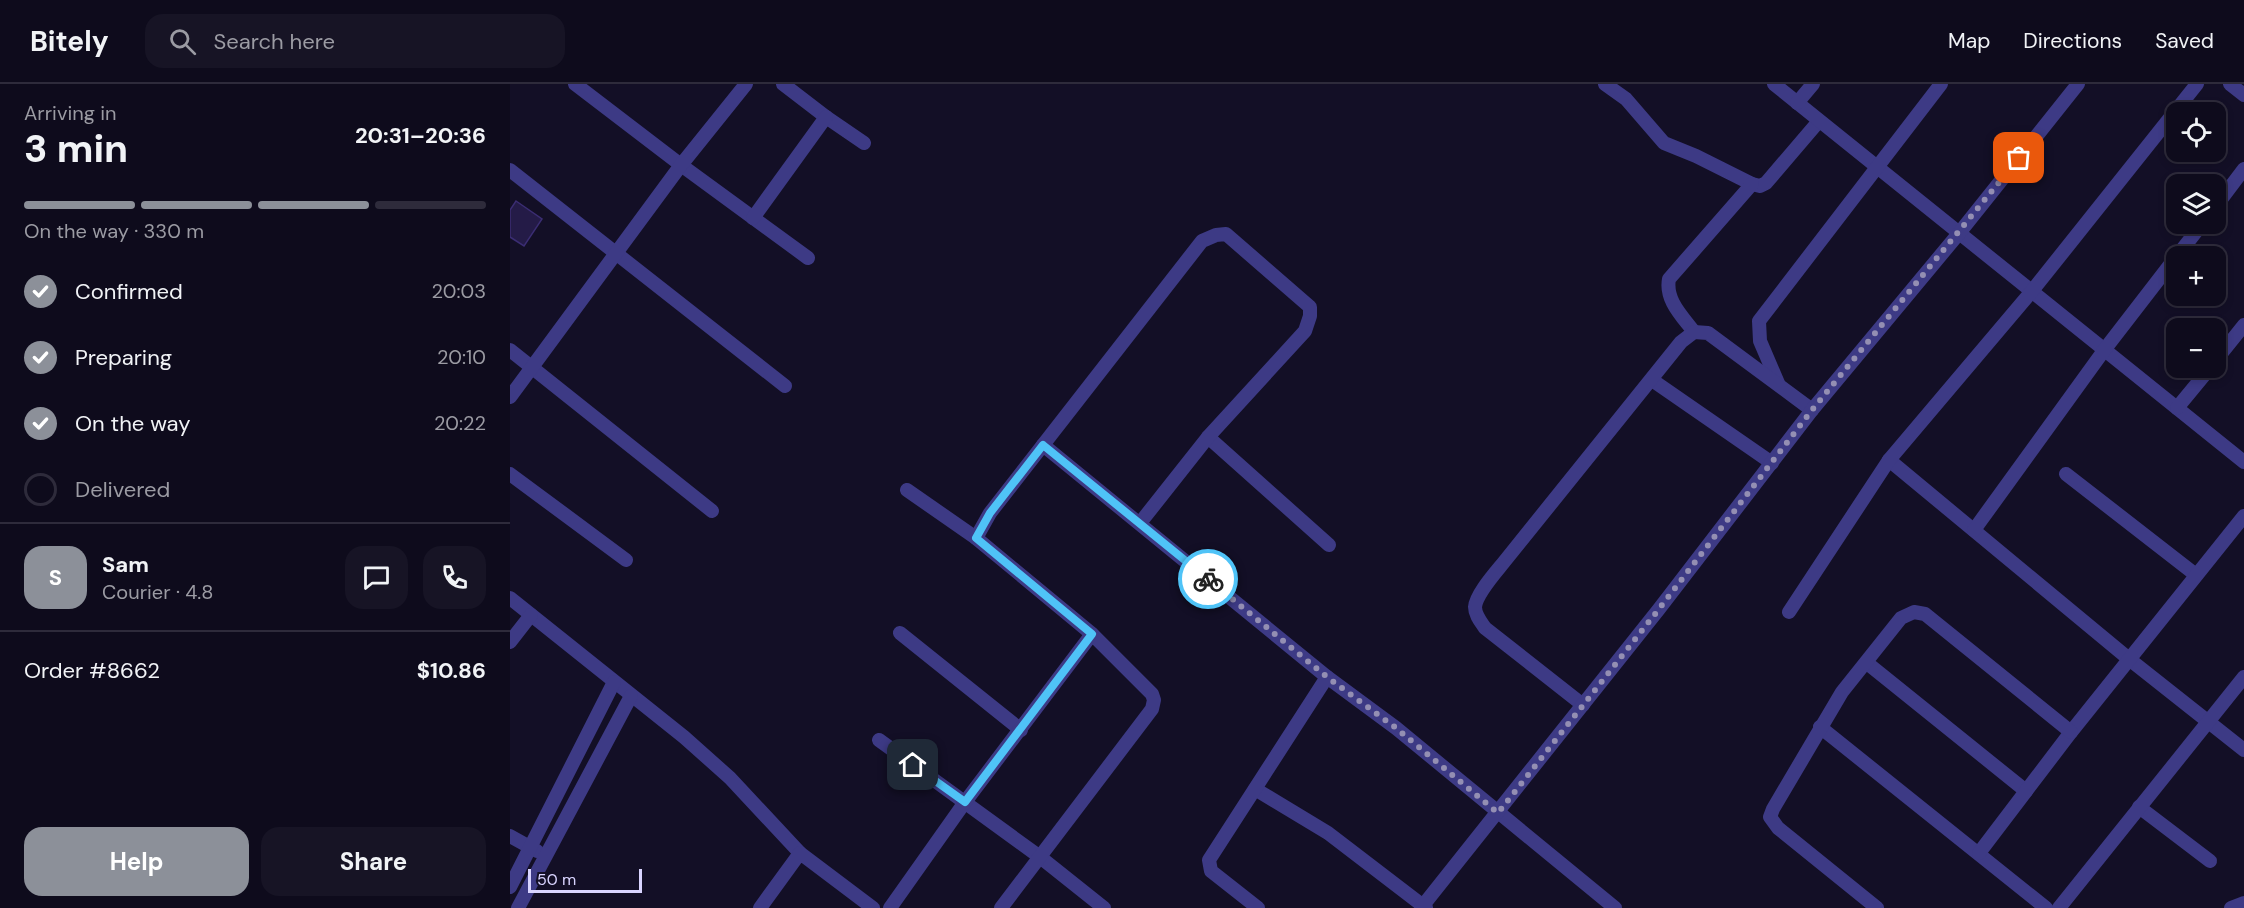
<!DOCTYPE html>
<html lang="en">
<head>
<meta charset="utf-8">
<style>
	:root { --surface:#0e0b1c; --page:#171425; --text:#f1f3f6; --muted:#9b9ba3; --line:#2e2b3b; --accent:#8c9099 }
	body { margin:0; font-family:"DM Sans",sans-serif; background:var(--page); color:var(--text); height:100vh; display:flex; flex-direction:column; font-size:22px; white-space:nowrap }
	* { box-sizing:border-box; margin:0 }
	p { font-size:20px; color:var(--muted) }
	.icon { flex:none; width:33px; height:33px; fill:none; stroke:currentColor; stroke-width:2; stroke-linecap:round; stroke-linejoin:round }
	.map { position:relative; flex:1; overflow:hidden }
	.panel { display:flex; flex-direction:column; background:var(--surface); width:510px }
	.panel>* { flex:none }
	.tools { position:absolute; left:1656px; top:18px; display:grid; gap:12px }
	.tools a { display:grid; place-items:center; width:60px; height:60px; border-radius:12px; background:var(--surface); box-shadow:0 3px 9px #0003,0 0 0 2px var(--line); font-size:30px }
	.scale { position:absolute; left:18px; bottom:15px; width:114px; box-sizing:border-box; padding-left:6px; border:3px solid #d9d4ff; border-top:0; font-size:16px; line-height:21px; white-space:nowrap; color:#d9d4ff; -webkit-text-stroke:4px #130f26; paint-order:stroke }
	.pin { position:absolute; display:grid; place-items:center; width:51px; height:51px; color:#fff; margin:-26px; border-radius:12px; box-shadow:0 3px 9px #0006 }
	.courier { position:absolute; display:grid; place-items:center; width:60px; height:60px; margin:-30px; border:4px solid #4fc3f7; border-radius:50%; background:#fff; color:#222; box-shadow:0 2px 8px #0007 }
	.overview em { font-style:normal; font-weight:700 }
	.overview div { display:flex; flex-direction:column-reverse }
	.overview { display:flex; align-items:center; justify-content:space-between; height:102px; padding:0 24px }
	h1 { font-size:39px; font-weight:700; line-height:45px }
	.bar { display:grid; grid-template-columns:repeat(4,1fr); gap:9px 6px; align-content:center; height:72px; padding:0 24px }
	.bar i { height:8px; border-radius:4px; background:var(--line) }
	.bar .active { background:var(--accent) }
	.bar p { grid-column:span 4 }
	.line { display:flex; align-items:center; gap:15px; padding:0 24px; border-top:2px solid var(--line) }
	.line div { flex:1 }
	.round { display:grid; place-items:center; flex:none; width:63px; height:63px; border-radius:18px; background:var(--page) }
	ol { padding:0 24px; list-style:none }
	li { display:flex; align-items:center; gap:18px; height:66px }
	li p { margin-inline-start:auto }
	li .icon { padding:6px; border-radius:50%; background:var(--accent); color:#fff; stroke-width:4 }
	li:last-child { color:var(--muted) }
	li i { width:33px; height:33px; border:3px solid var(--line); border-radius:50% }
	.primary-button { display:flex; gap:12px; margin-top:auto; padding:12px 24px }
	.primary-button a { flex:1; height:69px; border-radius:18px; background:var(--accent); color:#fff; font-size:24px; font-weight:700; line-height:69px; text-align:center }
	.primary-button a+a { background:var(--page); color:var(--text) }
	header { display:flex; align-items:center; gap:36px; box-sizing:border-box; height:84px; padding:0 30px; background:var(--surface); border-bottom:2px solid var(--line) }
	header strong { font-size:28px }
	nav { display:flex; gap:33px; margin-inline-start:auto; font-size:21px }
	.search { width:420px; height:54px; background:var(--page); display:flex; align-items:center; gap:15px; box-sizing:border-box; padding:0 21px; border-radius:18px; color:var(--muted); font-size:22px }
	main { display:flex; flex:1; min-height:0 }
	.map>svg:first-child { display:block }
	.building { fill:#241b47; stroke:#3b2d73; stroke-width:1.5 }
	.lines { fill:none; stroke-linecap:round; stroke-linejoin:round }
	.street { stroke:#3d3a85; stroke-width:14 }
	.done { stroke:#948fb3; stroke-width:6; stroke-dasharray:0 10.8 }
	.route { stroke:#4fc3f7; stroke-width:8 }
</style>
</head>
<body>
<header>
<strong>Bitely</strong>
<div class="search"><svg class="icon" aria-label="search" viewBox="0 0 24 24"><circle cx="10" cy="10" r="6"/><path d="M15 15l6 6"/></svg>Search here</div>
<nav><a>Map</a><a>Directions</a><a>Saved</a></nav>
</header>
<main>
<section class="panel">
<div class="overview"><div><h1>3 min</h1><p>Arriving in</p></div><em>20:31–20:36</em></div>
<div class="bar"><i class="active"></i><i class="active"></i><i class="active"></i><i></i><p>On the way · 330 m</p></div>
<ol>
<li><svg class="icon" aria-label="check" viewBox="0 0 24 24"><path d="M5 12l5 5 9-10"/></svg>Confirmed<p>20:03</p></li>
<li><svg class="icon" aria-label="check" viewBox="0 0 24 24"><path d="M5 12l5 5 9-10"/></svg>Preparing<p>20:10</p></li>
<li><svg class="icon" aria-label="check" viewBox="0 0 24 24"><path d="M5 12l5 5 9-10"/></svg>On the way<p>20:22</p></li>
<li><i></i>Delivered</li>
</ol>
<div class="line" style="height:108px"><b class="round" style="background:var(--accent);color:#fff">S</b><div><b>Sam</b><p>Courier · 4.8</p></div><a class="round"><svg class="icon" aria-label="chat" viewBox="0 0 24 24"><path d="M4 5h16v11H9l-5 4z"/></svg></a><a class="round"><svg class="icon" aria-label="phone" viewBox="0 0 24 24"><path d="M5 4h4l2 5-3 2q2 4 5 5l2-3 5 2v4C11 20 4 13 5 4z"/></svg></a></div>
<div class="line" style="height:78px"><div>Order #8662</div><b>$10.86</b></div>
<div class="primary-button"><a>Help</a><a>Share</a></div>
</section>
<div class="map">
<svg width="1734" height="824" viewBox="0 0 1734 824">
	<rect width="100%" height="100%" fill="#130f26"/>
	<polygon class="building" points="6,117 32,135 14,162 0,153 0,126"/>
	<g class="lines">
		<g class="street">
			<polyline points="65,0 171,81 298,174"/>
			<polyline points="273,0 316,33 354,59"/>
			<polyline points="1095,0 1116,15 1154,59 1186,72 1242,100 1250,102 1256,99 1309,37"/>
			<polyline points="1264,0 1734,378"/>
			<polyline points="1720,0 1734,11"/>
			<polyline points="1287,19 1303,0"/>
			<polyline points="0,86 275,302"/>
			<polyline points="1706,122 1734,85"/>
			<polyline points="243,134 316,33"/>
			<polyline points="1667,172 1692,140"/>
			<path d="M1184,248c-12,-16 -29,-32 -25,-53l83,-95"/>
			<polyline points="0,266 202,427"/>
			<polyline points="1706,276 1734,241"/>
			<polyline points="1142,296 1262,379"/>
			<polyline points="1268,299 1250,257 1249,237 1431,0"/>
			<polyline points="0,313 171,81 236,0"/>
			<polyline points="1667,324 1700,284"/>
			<polyline points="698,353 819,461"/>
			<polyline points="533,361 817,593 886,644 1105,824"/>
			<polyline points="1379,376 1619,575 1734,666"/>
			<polyline points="0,390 116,476"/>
			<polyline points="1556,390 1686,491"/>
			<polyline points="397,406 466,454"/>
			<polyline points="1464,446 1595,265 1666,173"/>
			<polyline points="0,514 174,653 220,694 290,769"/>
			<polyline points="1279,528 1379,376 1522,207 1687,0"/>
			<polyline points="390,549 511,646"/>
			<polyline points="0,558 21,531"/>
			<polyline points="1357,579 1516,707"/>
			<path d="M1073,621l-98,-77c-4,-6 -10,-13 -10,-21 1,-13 21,-35 29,-45l177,-220 13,-10 14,1 104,77"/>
			<polyline points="1310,643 1536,824"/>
			<polyline points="369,656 530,773 594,824"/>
			<polyline points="745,705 818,749 916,824"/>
			<polyline points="1629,723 1700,777"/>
			<polyline points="0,752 27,767"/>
			<polyline points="1469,769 1561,648 1734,432"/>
			<polyline points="0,803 104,598"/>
			<polyline points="8,824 121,612"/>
			<polyline points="250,824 290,769 363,824"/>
			<polyline points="380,824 455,718 582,550"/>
			<polyline points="491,824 642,625 644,616 642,610 582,550 466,454 480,429 692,157 706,151 716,150 800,223 800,232 795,247 698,353 630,439"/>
			<polyline points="748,824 701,787 699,776 817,593"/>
			<polyline points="911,824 1149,525 1302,326 1450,148 1568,0"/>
			<polyline points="1367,824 1268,744 1260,733 1263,725 1332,608 1391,534 1404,528 1415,530 1561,648"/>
			<polyline points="1549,824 1734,593"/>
			<polyline points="1721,824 1734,819"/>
		</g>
	</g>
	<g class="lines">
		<polyline class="done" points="698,495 817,593 886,644 988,729 1149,525 1302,326 1509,74"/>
		<polyline class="route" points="403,681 455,718 582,550 466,454 480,429 533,361 698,495"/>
	</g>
</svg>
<div class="tools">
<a><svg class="icon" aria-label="locate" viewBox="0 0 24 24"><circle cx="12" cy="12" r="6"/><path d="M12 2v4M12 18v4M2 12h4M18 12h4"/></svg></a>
<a><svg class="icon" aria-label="layers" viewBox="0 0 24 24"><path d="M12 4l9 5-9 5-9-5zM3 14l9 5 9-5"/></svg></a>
<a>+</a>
<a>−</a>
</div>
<div class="scale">50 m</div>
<div class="pin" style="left:1509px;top:74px;background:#ea580c"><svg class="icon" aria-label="bag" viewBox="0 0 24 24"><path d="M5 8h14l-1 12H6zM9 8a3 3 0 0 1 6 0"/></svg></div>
<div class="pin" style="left:403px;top:681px;background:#1f2937"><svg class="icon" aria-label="home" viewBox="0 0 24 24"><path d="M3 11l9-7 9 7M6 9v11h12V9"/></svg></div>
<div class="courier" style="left:698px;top:495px"><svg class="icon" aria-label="bike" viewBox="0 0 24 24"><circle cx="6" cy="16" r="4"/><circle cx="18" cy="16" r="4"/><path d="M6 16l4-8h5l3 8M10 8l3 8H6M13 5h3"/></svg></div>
</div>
</main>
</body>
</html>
